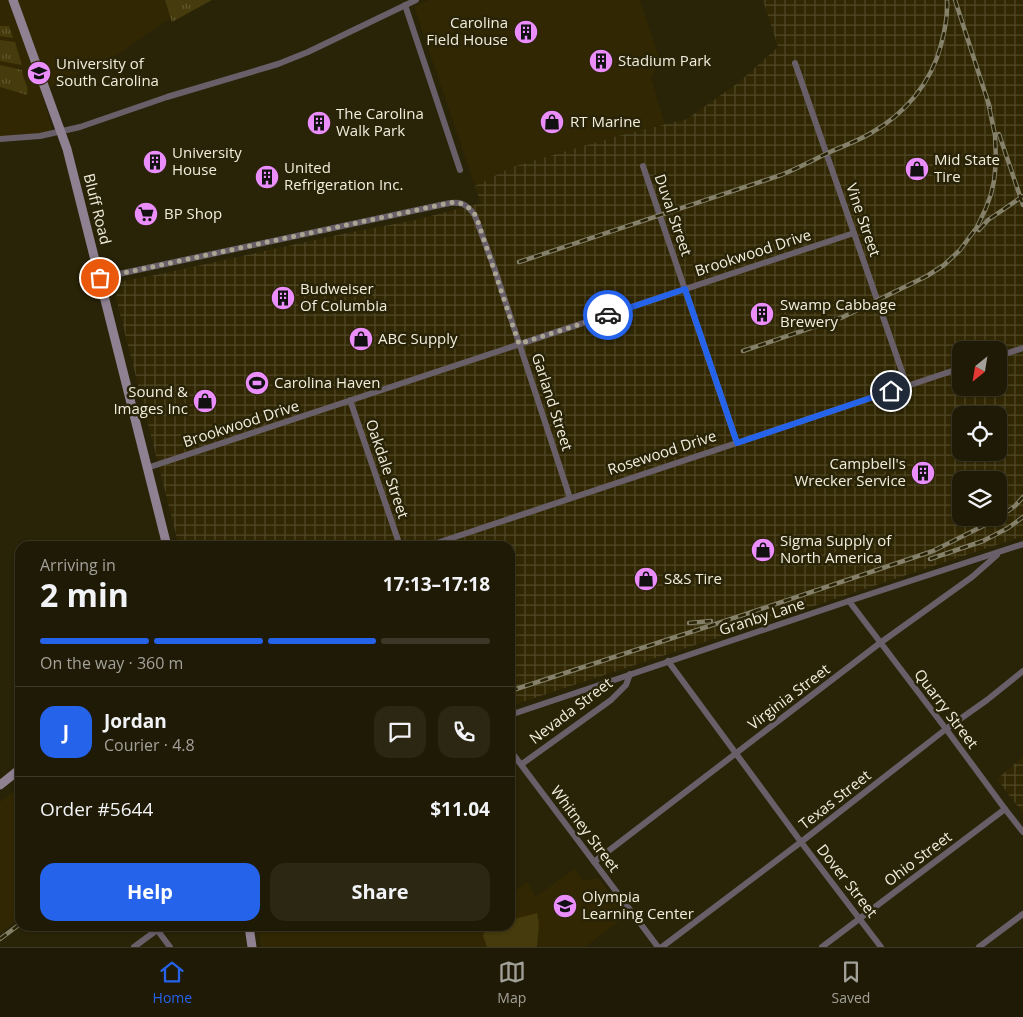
<!DOCTYPE html>
<html lang="en">
<head>
<meta charset="utf-8">
<style>
	:root { --surface:#1f1a05; --page:#2c2713; --text:#f1f3f6; --muted:#a1a19a; --line:#3c3827; --accent:#2563eb }
	body { margin:0; font-family:"Open Sans",sans-serif; background:var(--page); color:var(--text); height:100vh; display:flex; flex-direction:column; font-size:19px; white-space:nowrap }
	* { box-sizing:border-box; margin:0 }
	p { font-size:16px; color:var(--muted) }
	.icon { flex:none; width:28px; height:28px; fill:none; stroke:currentColor; stroke-width:2; stroke-linecap:round; stroke-linejoin:round }
	.map { position:relative; flex:1; overflow:hidden }
	.drawer { position:absolute; left:15px; top:541px; width:500px; height:390px; display:flex; flex-direction:column; background:var(--surface); border-radius:15px; box-shadow:0 1px 4px #0004,0 0 0 1px var(--line) }
	.drawer>* { flex:none }
	.needle { width:32px; rotate:210deg }
	.buttons { position:absolute; left:952px; top:341px; display:grid; gap:10px }
	.buttons a { display:grid; place-items:center; width:55px; height:55px; border-radius:10px; background:var(--surface); box-shadow:0 1px 4px #0004,0 0 0 1px var(--line); font-size:25px }
	.pin { position:absolute; display:grid; place-items:center; width:42px; height:42px; color:#fff; margin:-21px; border:2px solid #fff; border-radius:50%; box-shadow:0 1px 5px #0007 }
	.courier { position:absolute; display:grid; place-items:center; width:50px; height:50px; margin:-25px; border:4px solid #2563eb; border-radius:50%; background:#fff; color:#222; box-shadow:0 1px 6px #0007 }
	.overview em { font-style:normal; font-weight:700 }
	.overview div { display:flex; flex-direction:column-reverse }
	.overview { display:flex; align-items:center; justify-content:space-between; height:85px; padding:0 25px }
	h1 { font-size:32px; font-weight:700; line-height:38px }
	.bar { display:grid; grid-template-columns:repeat(4,1fr); gap:8px 5px; align-content:center; height:60px; padding:0 25px }
	.bar i { height:6px; border-radius:4px; background:var(--line) }
	.bar .current { background:var(--accent) }
	.bar p { grid-column:span 4 }
	.line { display:flex; align-items:center; gap:12px; padding:0 25px; border-top:1px solid var(--line) }
	.line div { flex:1 }
	.round { display:grid; place-items:center; flex:none; width:52px; height:52px; border-radius:15px; background:var(--page) }
	.action { display:flex; gap:10px; margin-top:auto; padding:10px 25px }
	.action a { flex:1; height:58px; border-radius:15px; background:var(--accent); color:#fff; font-size:20px; font-weight:700; line-height:58px; text-align:center }
	.action a+a { background:var(--page); color:var(--text) }
	.dock { display:flex; justify-content:space-around; align-items:center; height:70px; border-top:1px solid var(--line); background:var(--surface); font-size:14px; color:var(--muted) }
	.dock a { display:grid; justify-items:center; gap:2px }
	.dock .current { color:var(--accent) }
	.map>svg:first-child { display:block }
	.built { fill:#312803 }
	.industrial { fill:url(#industrial-grid); fill-rule:evenodd }
	.grass { fill:url(#grass-tufts) }
	.pitch { fill:#453b0c }
	.lines { fill:none; stroke-linecap:round; stroke-linejoin:round }
	.street { stroke:#685f69; stroke-width:6 }
	.secondary { stroke:#8f8191; stroke-width:9 }
	.rail-casing { stroke:#858069; stroke-width:4.5 }
	.rail { stroke:#292307; stroke-width:2.5; stroke-dasharray:8; stroke-linecap:butt }
	.done { stroke:#aba692; stroke-width:5; stroke-dasharray:0 9 }
	.route { stroke:#2563eb; stroke-width:6 }
	.labels { text-anchor:middle; stroke-width:5; stroke-linejoin:round; paint-order:stroke }
	.poi-label { font-size:15px; fill:#f1eddd; stroke:#292307; text-anchor:start }
	.street-label { font-size:15px; fill:#f1eddd; stroke:#292307 }
</style>
</head>
<body>
<div class="map">
<svg width="1023" height="947" viewBox="0 0 1023 947">
	<defs>
		<pattern id="industrial-grid" width="8" height="8" patternUnits="userSpaceOnUse" patternTransform="scale(1.25)"><rect width="8" height="8" fill="#312803"/><path d="M0 4h8M4 0v8" fill="none" stroke="#4f4827"/></pattern>
		<pattern id="grass-tufts" width="24" height="20" patternUnits="userSpaceOnUse" patternTransform="scale(1.25)"><rect width="24" height="20" fill="#453b0c"/><path d="M3 7l-1-3M5 7V3M7 7l1-3M15 17l-1-3M17 17v-4M19 17l1-3" fill="none" stroke="#60582f"/></pattern>
	</defs>
	<rect width="100%" height="100%" fill="#292307"/>
	<g class="built">
		<polygon points="0,0 197,0 115,56 41,91 53,134 0,139"/>
		<polygon points="429,0 640,0 660,60 651,78 665,124 614,137 512,167 475,186 414,6"/>
		<polygon points="20,787 20,918 0,933 0,802"/>
		<polygon points="574,869 583,880 599,878 626,916 585,947 261,947 258,926 510,926 510,895 527,882 536,897"/>
	</g>
	<g class="industrial">
		<path d="M763,0h260v539l-3,-2 -245,82 -265,87v-160h-331l-63,-248 1,-11 6,-6 37,-7 182,-40 73,-14 66,-17 -6,-17 37,-19 102,-30 73,-18 51,-36 40,-36zM961,350h38v38h-38zM961,415h38v37h-38zM961,480h38v38h-38z"/>
		<polygon points="1023,757 1023,813 997,779"/>
	</g>
	<g class="grass">
		<polygon points="165,0 212,0 172,22"/>
		<polygon points="0,26 9,26 13,38 0,36"/>
		<polygon points="0,40 15,42 22,65 0,61"/>
		<path d="M0,65l22,5c0,9 8,16 5,25l-27,-8z"/>
	</g>
	<polygon class="pitch" points="537,913 539,924 537,947 487,947 483,936 486,927 490,926 510,926 510,920"/>
	<g class="lines">
		<g class="street">
			<polyline points="405,5 460,170"/>
			<polyline points="795,63 907,386"/>
			<polyline points="0,139 40,136 80,127 167,97 278,64 308,52 416,0"/>
			<polyline points="643,166 737,443"/>
			<path d="M100,278l345,-74c15,-3 22,-1 30,12l20,54 75,228"/>
			<polyline points="999,356 1023,348"/>
			<polyline points="350,400 400,546"/>
			<polyline points="147,468 854,233"/>
			<polyline points="428,546 961,368"/>
			<polyline points="849,601 946,729 1005,809 1023,832"/>
			<polyline points="668,661 801,842 881,947"/>
			<polyline points="510,715 849,601 1023,544"/>
			<polyline points="510,750 658,947"/>
			<polyline points="522,764 611,700 626,685 630,674"/>
			<polyline points="594,862 880,643 972,577 997,555"/>
			<polyline points="155,927 170,947"/>
			<polyline points="134,947 157,930"/>
			<polyline points="662,947 801,842 946,729 987,700 1023,671"/>
			<polyline points="822,947 1005,809"/>
			<polyline points="979,947 1023,914"/>
		</g>
		<g class="secondary">
			<polyline points="13,0 67,149 167,546"/>
			<polyline points="0,785 20,769"/>
			<polyline points="249,926 252,947"/>
		</g>
		<g class="rail-casing">
			<g id="rail">
				<polyline points="955,0 990,108"/>
				<polyline points="999,134 1023,205"/>
				<polyline points="979,230 988,220 1023,196"/>
				<path d="M519,262l262,-87c17,-7 32,-15 49,-23 13,-6 28,-11 41,-19 34,-19 60,-50 70,-88 4,-15 7,-29 6,-45"/>
				<polyline points="743,351 843,317 927,276 944,265 960,250 977,227 986,208 991,194 994,181 996,161 995,135 988,102"/>
				<polyline points="930,559 983,541 1008,528 1023,517"/>
				<polyline points="689,623 711,621"/>
				<polyline points="510,691 743,615 933,551 995,520 1015,506 1023,497"/>
				<polyline points="0,939 20,924"/>
			</g>
		</g>
		<use href="#rail" class="rail"/>
	</g>
	<g class="lines">
		<path class="done" d="M100,278l354,-76c11,2 16,5 22,14l43,128 89,-29"/>
		<polyline class="route" points="608,315 685,289 737,443 891,391"/>
	</g>
	<defs>
		<g id="building-disc" transform="scale(1.25)"><circle r="9.5" fill="#eb8dfb" stroke="#292307"/><path d="M-4-6H4V6H1V3H-1V6H-4ZM-2.5-4.3h1.7v1.8h-1.7ZM.8-4.3h1.7v1.8H.8ZM-2.5-1h1.7V.8h-1.7ZM.8-1h1.7V.8H.8Z" fill="#111"/></g>
		<g id="university-disc" transform="scale(1.25)"><circle r="9.5" fill="#eb8dfb" stroke="#292307"/><path d="M0-5L7-2L0 1L-7-2ZM-4 1L0 2.5L4 1V4Q0 6-4 4Z" fill="#111"/></g>
		<g id="shop-disc" transform="scale(1.25)"><circle r="9.5" fill="#eb8dfb" stroke="#292307"/><path d="M-5-2.5h2.3a2.7 3.5 0 0 1 5.4 0H5L5.5 6h-11ZM-1.5-2.5h3a1.5 2.3 0 0 0-3 0Z" fill="#111"/></g>
		<g id="supermarket-disc" transform="scale(1.25)"><circle r="9.5" fill="#eb8dfb" stroke="#292307"/><path d="M-6-5.5h2.5l.6 2H6L4.5 2H-2.5L-4.4-4H-6ZM-1.5 3.2a1.3 1.3 0 1 0 .1 0ZM3 3.2a1.3 1.3 0 1 0 .1 0Z" fill="#111"/></g>
		<g id="stadium-disc" transform="scale(1.25)"><circle r="9.5" fill="#eb8dfb" stroke="#292307"/><path d="M0-5a6.5 5 0 1 0 0 10a6.5 5 0 1 0 0-10ZM-3.5-1.8h7v3.6h-7Z" fill="#111"/></g>
		<g id="school-disc" transform="scale(1.25)"><circle r="9.5" fill="#eb8dfb" stroke="#292307"/><path d="M0-5L7-2L0 1L-7-2ZM-4 1L0 2.5L4 1V4Q0 6-4 4Z" fill="#111"/></g>
	</defs>
	<g fill-rule="evenodd">
		<use href="#building-disc" x="526" y="32"/>
		<use href="#building-disc" x="601" y="61"/>
		<use href="#university-disc" x="39" y="73"/>
		<use href="#shop-disc" x="552" y="122"/>
		<use href="#building-disc" x="319" y="123"/>
		<use href="#building-disc" x="155" y="162"/>
		<use href="#shop-disc" x="917" y="169"/>
		<use href="#building-disc" x="267" y="177"/>
		<use href="#supermarket-disc" x="146" y="214"/>
		<use href="#building-disc" x="283" y="298"/>
		<use href="#building-disc" x="762" y="314"/>
		<use href="#shop-disc" x="361" y="339"/>
		<use href="#stadium-disc" x="257" y="383"/>
		<use href="#shop-disc" x="205" y="401"/>
		<use href="#building-disc" x="923" y="473"/>
		<use href="#shop-disc" x="763" y="550"/>
		<use href="#shop-disc" x="646" y="579"/>
		<use href="#school-disc" x="565" y="906"/>
	</g>
	<g class="labels">
		<g class="poi-label">
			<text x="508" y="28" text-anchor="end">Carolina<tspan x="508" dy="17">Field House</tspan></text>
			<text x="618" y="66">Stadium Park</text>
			<text x="56" y="69">University of<tspan x="56" dy="17">South Carolina</tspan></text>
			<text x="336" y="119">The Carolina<tspan x="336" dy="17">Walk Park</tspan></text>
			<text x="570" y="127">RT Marine</text>
			<text x="172" y="158">University<tspan x="172" dy="17">House</tspan></text>
			<text x="934" y="165">Mid State<tspan x="934" dy="17">Tire</tspan></text>
			<text x="284" y="173">United<tspan x="284" dy="17">Refrigeration Inc.</tspan></text>
			<text x="164" y="219">BP Shop</text>
			<text x="300" y="294">Budweiser<tspan x="300" dy="17">Of Columbia</tspan></text>
			<text x="780" y="310">Swamp Cabbage<tspan x="780" dy="17">Brewery</tspan></text>
			<text x="378" y="344">ABC Supply</text>
			<text x="274" y="388">Carolina Haven</text>
			<text x="188" y="397" text-anchor="end">Sound &amp;<tspan x="188" dy="17">Images Inc</tspan></text>
			<text x="906" y="469" text-anchor="end">Campbell's<tspan x="906" dy="17">Wrecker Service</tspan></text>
			<text x="780" y="546">Sigma Supply of<tspan x="780" dy="17">North America</tspan></text>
			<text x="664" y="584">S&amp;S Tire</text>
			<text x="582" y="902">Olympia<tspan x="582" dy="17">Learning Center</tspan></text>
		</g>
		<g class="street-label">
			<text transform="translate(97 209) rotate(76)" y="5">Bluff Road</text>
			<text transform="translate(673 215) rotate(71)" y="5">Duval Street</text>
			<text transform="translate(863 220) rotate(71)" y="5">Vine Street</text>
			<text transform="translate(753 253) rotate(-18)" y="5">Brookwood Drive</text>
			<text transform="translate(552 402) rotate(72)" y="5">Garland Street</text>
			<text transform="translate(241 424) rotate(-18)" y="5">Brookwood Drive</text>
			<text transform="translate(662 453) rotate(-18)" y="5">Rosewood Drive</text>
			<text transform="translate(387 469) rotate(71)" y="5">Oakdale Street</text>
			<text transform="translate(762 617) rotate(-18)" y="5">Granby Lane</text>
			<text transform="translate(789 697) rotate(-37)" y="5">Virginia Street</text>
			<text transform="translate(946 709) rotate(53)" y="5">Quarry Street</text>
			<text transform="translate(571 711) rotate(-37)" y="5">Nevada Street</text>
			<text transform="translate(835 800) rotate(-38)" y="5">Texas Street</text>
			<text transform="translate(585 829) rotate(53)" y="5">Whitney Street</text>
			<text transform="translate(918 859) rotate(-37)" y="5">Ohio Street</text>
			<text transform="translate(847 881) rotate(52)" y="5">Dover Street</text>
		</g>
	</g>
</svg>
<div class="buttons">
<a><svg class="needle" viewBox="-14 -14 28 28"><path d="M0-13l5 13h-10z" fill="#e53935"/><path d="M0 13l5-13h-10z" fill="#a1a19a"/></svg></a>
<a><svg class="icon" aria-label="locate" viewBox="0 0 24 24"><circle cx="12" cy="12" r="6"/><path d="M12 2v4M12 18v4M2 12h4M18 12h4"/></svg></a>
<a><svg class="icon" aria-label="layers" viewBox="0 0 24 24"><path d="M12 4l9 5-9 5-9-5zM3 14l9 5 9-5"/></svg></a>
</div>
<div class="pin" style="left:100px;top:278px;background:#ea580c"><svg class="icon" aria-label="bag" viewBox="0 0 24 24"><path d="M5 8h14l-1 12H6zM9 8a3 3 0 0 1 6 0"/></svg></div>
<div class="pin" style="left:891px;top:391px;background:#1f2937"><svg class="icon" aria-label="home" viewBox="0 0 24 24"><path d="M3 11l9-7 9 7M6 9v11h12V9"/></svg></div>
<div class="courier" style="left:608px;top:315px"><svg class="icon" aria-label="car" viewBox="0 0 24 24"><path d="M5 17H2v-5l4-1 3-4h7l3 4 3 1v5h-3M9 17h6M6 11h13"/><circle cx="7" cy="17" r="2"/><circle cx="17" cy="17" r="2"/></svg></div>
<section class="drawer">
<div class="overview"><div><h1>2 min</h1><p>Arriving in</p></div><em>17:13–17:18</em></div>
<div class="bar"><i class="current"></i><i class="current"></i><i class="current"></i><i></i><p>On the way · 360 m</p></div>
<div class="line" style="height:90px"><b class="round" style="background:var(--accent);color:#fff">J</b><div><b>Jordan</b><p>Courier · 4.8</p></div><a class="round"><svg class="icon" aria-label="chat" viewBox="0 0 24 24"><path d="M4 5h16v11H9l-5 4z"/></svg></a><a class="round"><svg class="icon" aria-label="phone" viewBox="0 0 24 24"><path d="M5 4h4l2 5-3 2q2 4 5 5l2-3 5 2v4C11 20 4 13 5 4z"/></svg></a></div>
<div class="line" style="height:65px"><div>Order #5644</div><b>$11.04</b></div>
<div class="action"><a>Help</a><a>Share</a></div>
</section>
</div>
<nav class="dock">
<a class="current"><svg class="icon" aria-label="home" viewBox="0 0 24 24"><path d="M3 11l9-7 9 7M6 9v11h12V9"/></svg>Home</a>
<a><svg class="icon" aria-label="map" viewBox="0 0 24 24"><path d="M3 6l6-2 6 2 6-2v14l-6 2-6-2-6 2zM9 4v14M15 6v14"/></svg>Map</a>
<a><svg class="icon" aria-label="saved" viewBox="0 0 24 24"><path d="M7 4h10v16l-5-4-5 4z"/></svg>Saved</a>
</nav>
</body>
</html>
